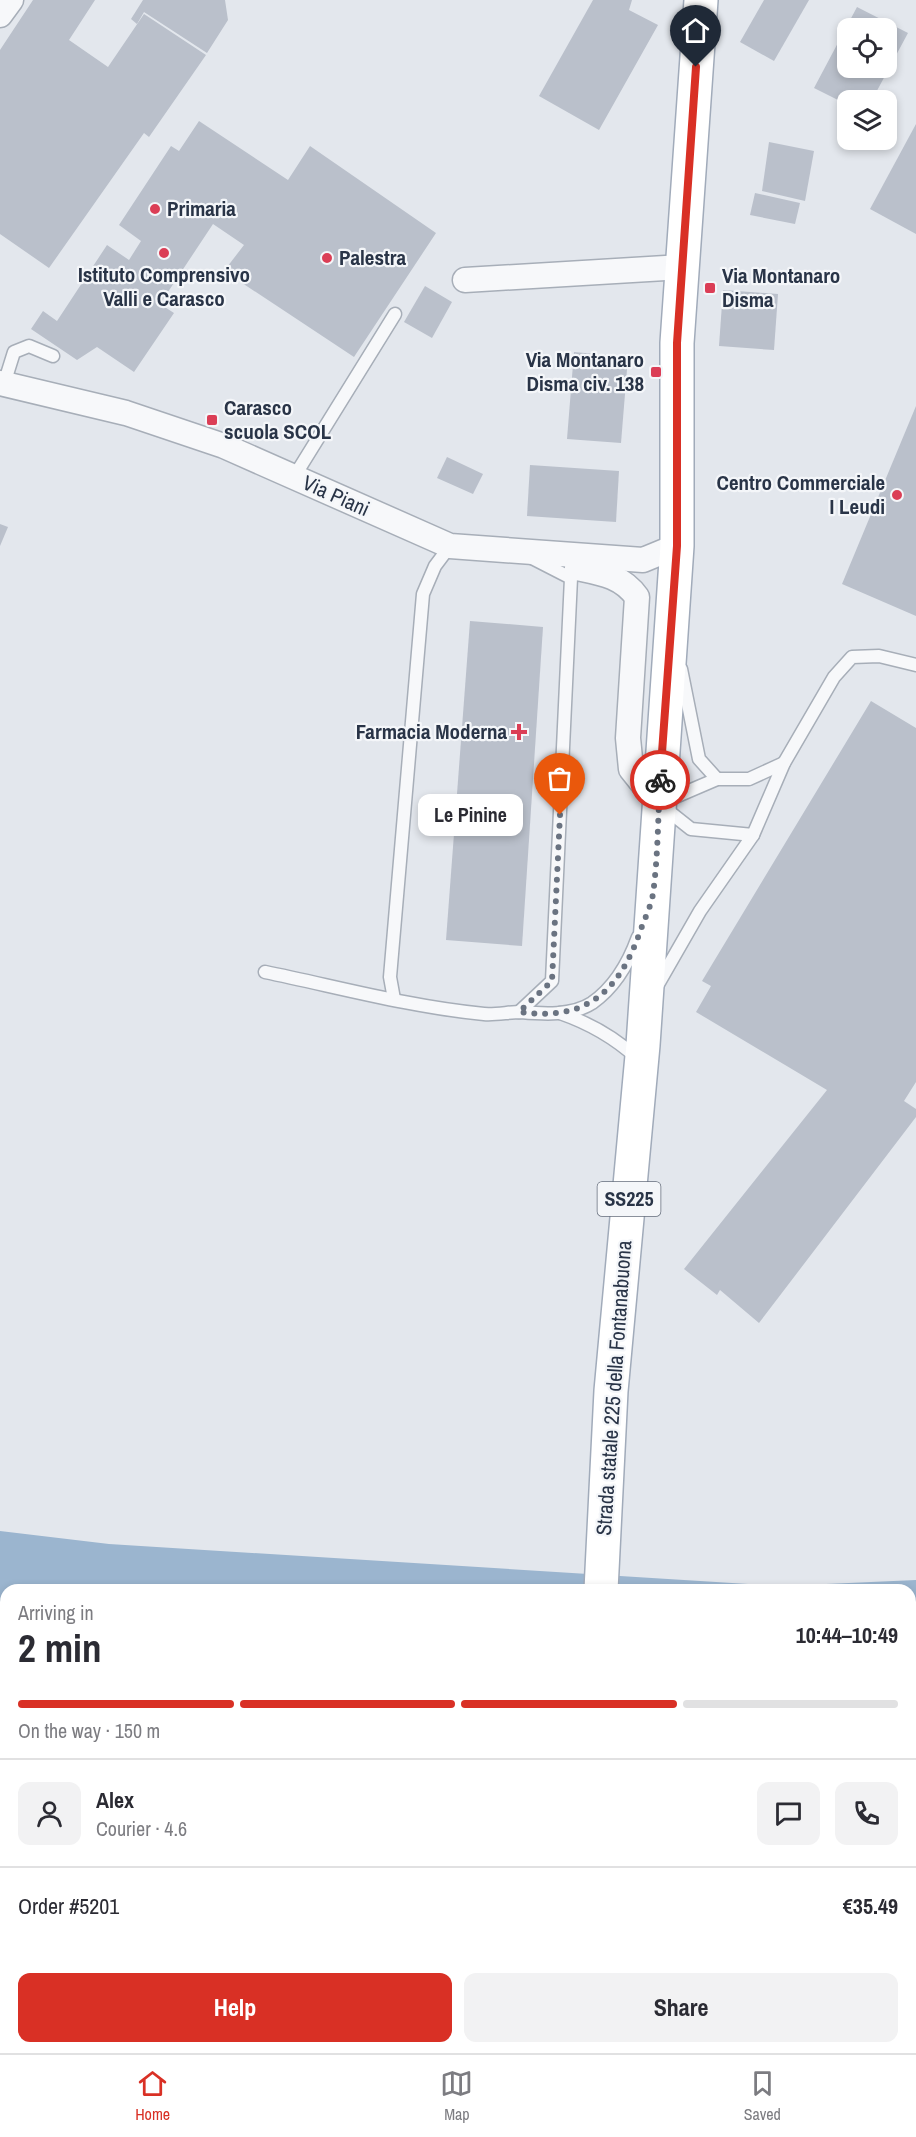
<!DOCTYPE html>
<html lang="en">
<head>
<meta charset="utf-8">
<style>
	:root { --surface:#fff; --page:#f2f2f3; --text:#2b2b33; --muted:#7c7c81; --line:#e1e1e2; --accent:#d93025 }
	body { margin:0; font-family:"Archivo Narrow",sans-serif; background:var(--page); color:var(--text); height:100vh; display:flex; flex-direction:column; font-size:22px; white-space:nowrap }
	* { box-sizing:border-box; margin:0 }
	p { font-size:20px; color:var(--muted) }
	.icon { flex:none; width:33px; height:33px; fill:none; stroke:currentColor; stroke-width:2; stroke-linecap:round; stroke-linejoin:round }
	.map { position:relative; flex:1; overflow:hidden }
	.panel { position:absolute; left:0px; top:1584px; width:916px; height:470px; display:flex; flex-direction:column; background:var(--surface); border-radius:18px 18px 0 0; box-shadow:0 3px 9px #0003 }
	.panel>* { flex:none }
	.tools { position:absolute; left:837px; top:18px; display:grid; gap:12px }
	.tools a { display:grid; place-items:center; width:60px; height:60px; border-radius:12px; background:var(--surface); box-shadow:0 3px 9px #0003; font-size:30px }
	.pin { position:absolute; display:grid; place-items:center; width:51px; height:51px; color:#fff; margin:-62px -26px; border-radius:50% 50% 50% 0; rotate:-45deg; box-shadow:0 0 6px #0007 }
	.pin .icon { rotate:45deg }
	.courier { position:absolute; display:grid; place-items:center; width:60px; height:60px; margin:-30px; border:4px solid #d93025; border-radius:50%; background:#fff; color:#222; box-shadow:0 2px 8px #0007 }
	.bubble { position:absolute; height:42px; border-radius:12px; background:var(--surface); box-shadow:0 3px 9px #0003; font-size:20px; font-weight:800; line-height:42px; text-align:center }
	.head em { font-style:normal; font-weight:800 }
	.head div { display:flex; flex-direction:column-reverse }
	.head { display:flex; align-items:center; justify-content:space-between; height:102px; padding:0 18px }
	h1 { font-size:39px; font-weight:800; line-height:45px }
	.bar { display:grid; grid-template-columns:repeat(4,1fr); gap:9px 6px; align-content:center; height:72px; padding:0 18px }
	.bar i { height:8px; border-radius:4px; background:var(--line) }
	.bar .on { background:var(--accent) }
	.bar p { grid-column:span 4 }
	.line { display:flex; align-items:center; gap:15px; padding:0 18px; border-top:2px solid var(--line) }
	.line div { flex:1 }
	.round { display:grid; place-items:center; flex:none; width:63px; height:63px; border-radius:12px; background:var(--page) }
	.button { display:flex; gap:12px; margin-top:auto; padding:12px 18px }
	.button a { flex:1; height:69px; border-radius:12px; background:var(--accent); color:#fff; font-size:24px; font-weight:800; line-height:69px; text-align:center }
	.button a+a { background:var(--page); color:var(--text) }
	.dock { display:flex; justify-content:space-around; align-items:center; height:84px; border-top:2px solid var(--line); background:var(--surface); font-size:16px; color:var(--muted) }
	.dock a { display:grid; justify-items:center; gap:3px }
	.dock .on { color:var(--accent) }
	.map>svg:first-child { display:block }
	.built { fill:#d1d6df }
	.water { fill:#9bb5cf }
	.building { fill:#bac0cb; fill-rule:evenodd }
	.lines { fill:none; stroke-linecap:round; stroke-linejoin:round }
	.lane-casing { stroke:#a7aeb8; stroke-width:15 }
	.street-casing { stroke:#a7aeb8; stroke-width:27 }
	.primary-casing { stroke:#a1abba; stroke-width:36 }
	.lane { stroke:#f7f8fa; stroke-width:12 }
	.street { stroke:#f7f8fa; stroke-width:24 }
	.primary { stroke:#fff; stroke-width:33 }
	.done { stroke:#6a7381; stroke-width:6; stroke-dasharray:0 10.8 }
	.route { stroke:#d93025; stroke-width:8 }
	.poi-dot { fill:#db3e56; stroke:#f4f6f9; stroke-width:2 }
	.labels { text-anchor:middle; stroke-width:4.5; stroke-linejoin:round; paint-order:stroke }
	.shield { fill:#f4f6f9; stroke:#666e7c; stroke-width:1.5 }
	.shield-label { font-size:20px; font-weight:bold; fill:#293447 }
	.poi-label { font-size:21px; font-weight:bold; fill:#293447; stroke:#f4f6f9; text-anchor:start }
	.street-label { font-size:21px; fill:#293447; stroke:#f4f6f9 }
</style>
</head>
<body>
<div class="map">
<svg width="916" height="2053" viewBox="0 0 916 2053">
	<rect width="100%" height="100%" fill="#e3e7ed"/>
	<polygon class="built" points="0,1821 6,1822 6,2048 145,2048 143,2053 0,2053"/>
	<polygon class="water" points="0,1531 109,1544 781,1586 916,1580 916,1830 911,1831 910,1590 6,1590 6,1822 0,1821"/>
	<g class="building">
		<polygon points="33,0 95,0 69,40 108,67 144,14 206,55 149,137 144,133 49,268 0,234 0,50"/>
		<polygon points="143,0 225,0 228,20 207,53 144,12 137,24 131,19"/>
		<polygon points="593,0 632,0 629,10 658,25 599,130 539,96"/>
		<polygon points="764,0 809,0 774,61 740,42"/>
		<path d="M857,7l51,26 -36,67h-24v5l-34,-17zM848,28h38v40h-38z"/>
		<polygon points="199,121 288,180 310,146 436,233 354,357 224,271 244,245 213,224 160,304 174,313 134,372 97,347 77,360 31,329 43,311 57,321 107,245 129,260 141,241 119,225 171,146 179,151"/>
		<polygon points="916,124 916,234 870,209"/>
		<polygon points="769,142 814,151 805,201 762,191"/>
		<polygon points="755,193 800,203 795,224 750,215"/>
		<polygon points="425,286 452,302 432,338 404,322"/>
		<polygon points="723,290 778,294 774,350 719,346"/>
		<polygon points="574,352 628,357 621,443 567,439"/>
		<polygon points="916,406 916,616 842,584"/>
		<polygon points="447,457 483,474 473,494 437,478"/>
		<polygon points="530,465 619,471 616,522 527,516"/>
		<polygon points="0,524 8,527 0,546"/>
		<polygon points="470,621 543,627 522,946 446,940"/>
		<polygon points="871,701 916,728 916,1082 904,1101 916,1109 916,1117 759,1323 720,1290 717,1295 684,1269 827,1090 696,1012 711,986 702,981"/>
		<polygon points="172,2048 251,2048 250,2053 172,2053"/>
	</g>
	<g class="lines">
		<g class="lane-casing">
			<g id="lane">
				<polyline points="4,384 14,352 29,346 53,356"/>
				<polyline points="294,477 395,314"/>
				<polyline points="681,669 699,759 717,779"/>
				<polyline points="661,803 717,779 749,779 784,763"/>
				<polyline points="662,806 691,829 753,835"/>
				<path d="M265,972c73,15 145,35 219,42 12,1 25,-2 37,-2 22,2 51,4 71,-9 23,-16 37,-41 46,-66"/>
				<polyline points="657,986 700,911 753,835 784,763 834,677 852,657 879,656 916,665"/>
				<polyline points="394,999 390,977 423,594 435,566 450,546"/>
				<polyline points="519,1012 552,981 571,578 532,558"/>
				<path d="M560,1013c29,10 54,24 77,45"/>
			</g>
		</g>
		<g class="street-casing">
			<g id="street">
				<polyline points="0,15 11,0"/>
				<polyline points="465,280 682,267"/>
				<polyline points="0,383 126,413 224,446 450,546 643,560 677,546"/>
				<path d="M577,568c24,5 45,8 60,29l-9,141 3,31 28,35"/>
			</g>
		</g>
		<g class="primary-casing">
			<g id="primary">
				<polyline points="601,1590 611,1391 643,1045 677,546 677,343 701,0"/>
				<polyline points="578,2053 578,2048"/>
			</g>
		</g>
		<use href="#lane" class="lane"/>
		<use href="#street" class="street"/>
		<use href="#primary" class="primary"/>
	</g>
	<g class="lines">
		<path class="done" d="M560,815l-8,166 -33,31c69,10 101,-22 122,-83 4,-11 10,-23 12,-35 5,-37 5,-77 7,-114"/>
		<polyline class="route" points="660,780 677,546 677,343 696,67"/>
	</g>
	<g class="poi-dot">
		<circle cx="155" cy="209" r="6"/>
		<circle cx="164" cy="253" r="6"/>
		<circle cx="327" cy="258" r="6"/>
		<rect x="704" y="282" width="12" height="12" rx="3"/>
		<rect x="650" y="366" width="12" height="12" rx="3"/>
		<rect x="206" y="414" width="12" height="12" rx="3"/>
		<circle cx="897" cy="495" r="6"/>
		<path d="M516 723h6v6h6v6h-6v6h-6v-6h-6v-6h6z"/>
	</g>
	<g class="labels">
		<rect class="shield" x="597.5" y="1182" width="63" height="34" rx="4.5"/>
		<g class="shield-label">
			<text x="629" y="1206">SS225</text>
		</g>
		<g class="poi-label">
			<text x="167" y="216">Primaria</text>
			<text x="339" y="265">Palestra</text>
			<text x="164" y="282" text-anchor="middle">Istituto Comprensivo<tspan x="164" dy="24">Valli e Carasco</tspan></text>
			<text x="722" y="283">Via Montanaro<tspan x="722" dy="24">Disma</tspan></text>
			<text x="644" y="367" text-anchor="end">Via Montanaro<tspan x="644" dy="24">Disma civ. 138</tspan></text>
			<text x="224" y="415">Carasco<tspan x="224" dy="24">scuola SCOL</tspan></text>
			<text x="885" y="490" text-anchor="end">Centro Commerciale<tspan x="885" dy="24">I Leudi</tspan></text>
			<text x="507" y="739" text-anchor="end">Farmacia Moderna</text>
		</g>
		<g class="street-label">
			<text transform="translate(336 496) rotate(24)" y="7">Via Piani</text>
			<text transform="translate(614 1388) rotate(-86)" y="7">Strada statale 225 della Fontanabuona</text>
		</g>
	</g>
</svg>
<div class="tools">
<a><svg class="icon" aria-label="locate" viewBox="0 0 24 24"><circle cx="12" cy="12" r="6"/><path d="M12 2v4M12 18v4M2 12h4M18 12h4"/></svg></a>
<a><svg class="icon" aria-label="layers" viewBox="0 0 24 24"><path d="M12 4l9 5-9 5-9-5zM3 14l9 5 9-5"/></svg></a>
</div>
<div class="pin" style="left:560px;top:815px;background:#ea580c"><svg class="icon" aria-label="bag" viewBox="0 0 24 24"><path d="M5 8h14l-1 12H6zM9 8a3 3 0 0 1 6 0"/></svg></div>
<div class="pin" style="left:696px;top:67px;background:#1f2937"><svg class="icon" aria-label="home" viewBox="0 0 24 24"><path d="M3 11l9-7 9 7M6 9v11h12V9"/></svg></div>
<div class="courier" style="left:660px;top:780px"><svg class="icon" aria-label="bike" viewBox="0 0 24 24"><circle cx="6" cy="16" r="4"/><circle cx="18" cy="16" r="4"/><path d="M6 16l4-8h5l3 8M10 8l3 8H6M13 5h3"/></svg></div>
<div class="bubble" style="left:418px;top:794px;width:105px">Le Pinine</div>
<section class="panel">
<div class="head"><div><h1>2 min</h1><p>Arriving in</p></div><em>10:44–10:49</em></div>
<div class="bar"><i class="on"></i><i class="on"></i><i class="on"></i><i></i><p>On the way · 150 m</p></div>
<div class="line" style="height:108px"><a class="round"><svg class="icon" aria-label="person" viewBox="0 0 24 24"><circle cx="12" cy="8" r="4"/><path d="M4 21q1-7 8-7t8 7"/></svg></a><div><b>Alex</b><p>Courier · 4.6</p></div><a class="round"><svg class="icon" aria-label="chat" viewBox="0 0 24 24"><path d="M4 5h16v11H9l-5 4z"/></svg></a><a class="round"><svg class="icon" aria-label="phone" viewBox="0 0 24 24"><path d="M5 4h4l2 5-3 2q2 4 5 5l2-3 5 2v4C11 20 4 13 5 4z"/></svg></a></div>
<div class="line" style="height:78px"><div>Order #5201</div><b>€35.49</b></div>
<div class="button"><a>Help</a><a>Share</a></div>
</section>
</div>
<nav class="dock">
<a class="on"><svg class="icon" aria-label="home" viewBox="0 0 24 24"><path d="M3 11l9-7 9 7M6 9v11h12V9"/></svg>Home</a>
<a><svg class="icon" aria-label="map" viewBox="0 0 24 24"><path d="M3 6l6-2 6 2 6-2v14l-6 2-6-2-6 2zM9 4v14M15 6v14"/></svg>Map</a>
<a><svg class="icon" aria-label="saved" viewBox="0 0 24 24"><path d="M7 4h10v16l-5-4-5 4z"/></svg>Saved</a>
</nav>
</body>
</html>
